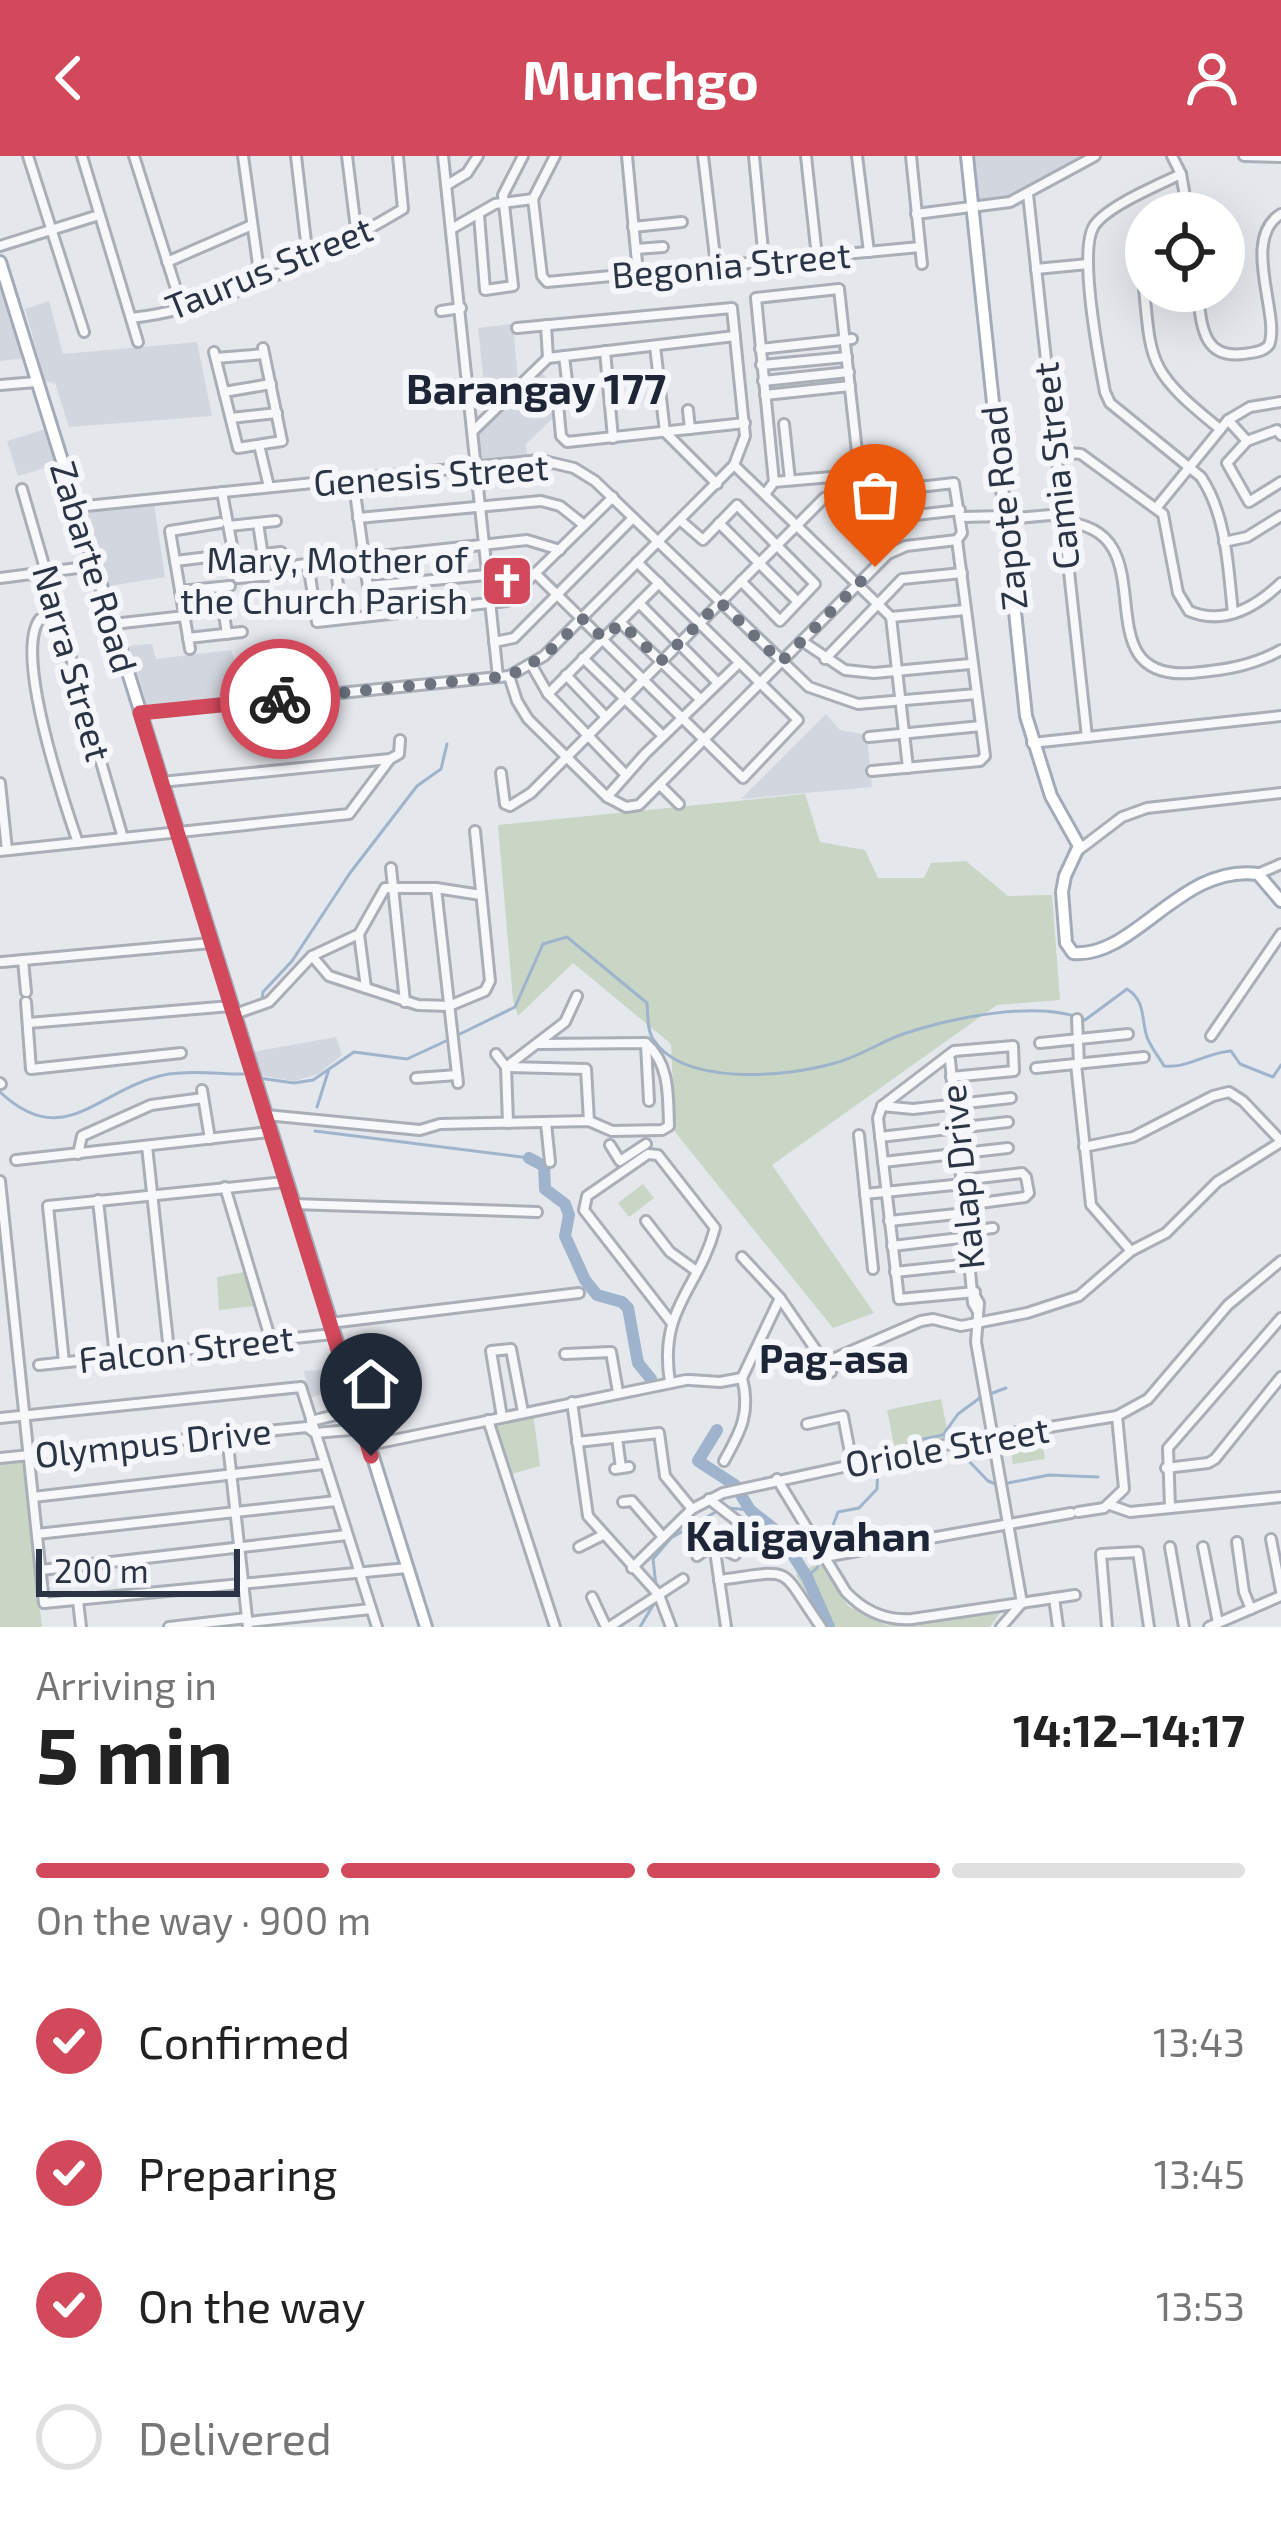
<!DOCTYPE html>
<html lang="en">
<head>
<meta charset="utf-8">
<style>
	:root { --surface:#fff; --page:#f6f6f6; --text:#222; --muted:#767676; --line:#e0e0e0; --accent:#d1495b }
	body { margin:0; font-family:"Exo 2",sans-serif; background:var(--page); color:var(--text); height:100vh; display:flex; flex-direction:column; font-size:45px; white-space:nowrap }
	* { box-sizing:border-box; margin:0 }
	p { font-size:39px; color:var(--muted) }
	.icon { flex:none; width:66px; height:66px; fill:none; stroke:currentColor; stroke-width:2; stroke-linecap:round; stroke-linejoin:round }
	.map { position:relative; height:1471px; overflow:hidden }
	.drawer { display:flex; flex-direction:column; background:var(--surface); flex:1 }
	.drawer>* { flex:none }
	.fabs { position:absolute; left:1125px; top:36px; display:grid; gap:24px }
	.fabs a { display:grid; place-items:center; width:120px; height:120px; border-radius:50%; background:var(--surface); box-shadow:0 12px 48px #0002; font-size:60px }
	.scale { position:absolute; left:36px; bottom:30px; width:204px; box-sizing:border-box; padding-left:12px; border:6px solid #2b3445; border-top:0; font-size:33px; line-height:42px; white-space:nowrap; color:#2b3445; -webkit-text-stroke:9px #f4f6f9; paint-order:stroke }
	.pin { position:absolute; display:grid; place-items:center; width:102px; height:102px; color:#fff; margin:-123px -51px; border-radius:50% 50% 50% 0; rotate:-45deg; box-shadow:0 0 12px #0007 }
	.pin .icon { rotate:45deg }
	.courier { position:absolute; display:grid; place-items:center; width:120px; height:120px; margin:-60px; border:9px solid #d1495b; border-radius:50%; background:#fff; color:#222; box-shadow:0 3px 15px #0007 }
	.overview em { font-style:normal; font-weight:700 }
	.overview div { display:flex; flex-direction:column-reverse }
	.overview { display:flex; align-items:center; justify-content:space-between; height:204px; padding:0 36px }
	h1 { font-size:78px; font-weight:700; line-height:90px }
	.bar { display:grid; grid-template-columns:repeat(4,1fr); gap:18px 12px; align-content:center; height:144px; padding:0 36px }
	.bar i { height:15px; border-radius:9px; background:var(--line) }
	.bar .current { background:var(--accent) }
	.bar p { grid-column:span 4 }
	ol { padding:0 36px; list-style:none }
	li { display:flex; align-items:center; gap:36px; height:132px }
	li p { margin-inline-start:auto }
	li .icon { padding:12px; border-radius:50%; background:var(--accent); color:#fff; stroke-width:4 }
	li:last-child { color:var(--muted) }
	li i { width:66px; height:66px; border:6px solid var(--line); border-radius:50% }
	header { display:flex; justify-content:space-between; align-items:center; height:156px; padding:0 36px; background:var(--accent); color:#fff; font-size:54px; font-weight:700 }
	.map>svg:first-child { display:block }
	.built { fill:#d2d6de }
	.green { fill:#c9d6c5 }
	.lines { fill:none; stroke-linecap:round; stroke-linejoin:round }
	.stream { stroke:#9fb4cc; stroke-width:3 }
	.river { stroke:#9fb4cc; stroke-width:12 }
	.minor-casing { stroke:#a9aeb7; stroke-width:14 }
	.major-casing { stroke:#a3abb8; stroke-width:16 }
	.minor { stroke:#f7f8fa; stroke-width:8 }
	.major { stroke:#fff; stroke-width:10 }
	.done { stroke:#6c737f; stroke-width:12; stroke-dasharray:0 21.6 }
	.route { stroke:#d1495b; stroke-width:15 }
	.labels { text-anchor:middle; stroke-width:12; stroke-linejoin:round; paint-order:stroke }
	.street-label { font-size:36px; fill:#2b3445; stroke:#f4f6f9 }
	.poi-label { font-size:36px; fill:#2b3445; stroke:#f4f6f9; text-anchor:end }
	.neighbourhood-label { font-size:39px; font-weight:bold; fill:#1d2536; stroke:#f4f6f9 }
	.quarter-label { font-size:42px; font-weight:bold; fill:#1d2536; stroke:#f4f6f9 }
</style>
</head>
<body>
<header><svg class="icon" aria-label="back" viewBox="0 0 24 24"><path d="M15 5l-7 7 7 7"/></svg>Munchgo<svg class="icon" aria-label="person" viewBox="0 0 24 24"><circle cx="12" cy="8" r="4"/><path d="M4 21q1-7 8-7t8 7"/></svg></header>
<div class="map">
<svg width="1281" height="1471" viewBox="0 0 1281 1471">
	<rect width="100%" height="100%" fill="#e4e7ec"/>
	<g class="built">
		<polygon points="974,0 1078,0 1078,1 1076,7 1012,40 979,45"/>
		<polygon points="0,124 25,202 0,205"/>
		<polygon points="49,145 63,198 197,186 212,260 69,271 55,227 45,225 25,153"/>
		<polygon points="513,168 518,225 500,243 484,228 478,172"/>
		<polygon points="538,213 562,237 553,248 554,261 526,288 527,299 479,304 475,277"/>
		<polygon points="46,273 57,308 18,320 7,285"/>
		<polygon points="154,348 165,421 108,430 85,355"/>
		<polygon points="152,488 156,503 231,494 246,542 147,550 129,490"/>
		<polygon points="826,558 840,574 867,579 872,631 741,643"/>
		<polygon points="336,881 342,899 318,918 294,925 259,919 252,896"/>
		<polygon points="336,1213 342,1232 310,1242 304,1215"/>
	</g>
	<g class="green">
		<polygon points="805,638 820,686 865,694 878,722 924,722 931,707 966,705 1008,740 1052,739 1060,844 997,849 772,1009 874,1157 833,1172 675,976 671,888 573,807 518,860 513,844 498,669"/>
		<polygon points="643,1028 654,1042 629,1061 618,1047"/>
		<polygon points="244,1116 254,1150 219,1154 217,1121"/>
		<polygon points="941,1243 949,1282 895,1293 887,1254"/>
		<polygon points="533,1256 540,1310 508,1319 490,1265"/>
		<polygon points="1042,1284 1045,1303 1013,1308 1010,1289"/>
		<polygon points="23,1304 42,1471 0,1471 0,1306"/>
		<polygon points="820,1406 848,1450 886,1469 1002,1454 990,1471 826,1471 796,1419"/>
	</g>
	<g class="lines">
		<g class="stream">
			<polyline points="262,844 263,836 292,805 350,717 417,630 441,613 447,588"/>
			<path d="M456,880l59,-29 28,-63 24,-7 80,66c1,11 0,27 6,36 30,48 134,38 182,24 24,-6 45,-21 68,-29 48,-16 136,-35 182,-14l42,-31c19,12 14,30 20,48 4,11 12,20 17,29 23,3 44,-14 67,-15l9,13 33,13 8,-12"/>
			<polyline points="259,922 294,927 313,924 354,896 407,903 446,885"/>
			<path d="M0,936c66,62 99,-6 169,-18 23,-4 51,0 74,0"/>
			<polyline points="317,951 329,913"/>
			<polyline points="315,975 529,1002"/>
			<polyline points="990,1238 1006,1232"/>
			<polyline points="945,1280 988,1325 998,1329 1049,1319 1098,1321"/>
			<polyline points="890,1297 914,1285 943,1279 958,1258 981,1241"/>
			<polyline points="728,1352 750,1354"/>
			<polyline points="807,1421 817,1412 838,1356 859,1352 877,1333 878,1307"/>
			<polyline points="656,1430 653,1403 671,1382 719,1354"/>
			<polyline points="640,1471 655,1446"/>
		</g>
		<g class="river">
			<polyline points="529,1002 544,1010 545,1033 565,1048 569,1059 565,1080 585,1124 597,1139 622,1146 628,1152 638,1207 651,1223"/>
			<polyline points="717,1274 698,1305 735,1329 750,1354 779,1377 807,1421 829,1471"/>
		</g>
		<g class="minor-casing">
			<g id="minor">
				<polyline points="28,0 84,176"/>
				<polyline points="82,0 138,186"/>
				<polyline points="134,0 183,155"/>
				<polyline points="243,0 260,123"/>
				<polyline points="296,0 308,103"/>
				<polyline points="347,0 357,81"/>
				<polyline points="443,0 498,521"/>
				<polyline points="627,0 638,117"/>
				<polyline points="703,0 716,109"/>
				<polyline points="754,0 764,105"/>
				<polyline points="806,0 817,101"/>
				<polyline points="857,0 869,96"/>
				<polyline points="911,0 922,108"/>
				<polyline points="1172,0 1181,18 1188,57"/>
				<polyline points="1244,0 1281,1"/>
				<path d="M1181,18c-22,11 -74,32 -87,52 -16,25 5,134 11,166l5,11 91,74c26,39 27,91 32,136"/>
				<polyline points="447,29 467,17 478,0"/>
				<polyline points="1028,38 1087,581"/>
				<polyline points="533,43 542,120 547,126 920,91"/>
				<polyline points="533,43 555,0"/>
				<polyline points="916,58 1010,46 1095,0"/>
				<polyline points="479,59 485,134 513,130 503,39 523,0"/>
				<polyline points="633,71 682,66"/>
				<polyline points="453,72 495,48 533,43"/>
				<polyline points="0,90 99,59"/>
				<polyline points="636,93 663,91"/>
				<path d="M1146,97l-4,15c10,95 1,99 78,161"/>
				<polyline points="167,106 252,69"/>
				<polyline points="1036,113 1088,108"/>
				<path d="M1197,135c5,32 4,68 46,63 9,-1 20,-2 26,-9 12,-29 -29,-106 12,-131"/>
				<polyline points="441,155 461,152"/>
				<path d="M131,162c88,-9 196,-64 272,-109l-5,-53"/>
				<polyline points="546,169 548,202"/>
				<polyline points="655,190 665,276 717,328"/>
				<polyline points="760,193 852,183"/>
				<polyline points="605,195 613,282"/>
				<polyline points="214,196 238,292 282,285 263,192"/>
				<polyline points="564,200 568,233 558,248 561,280 567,286 745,267"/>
				<polyline points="216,202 264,198"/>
				<polyline points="761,209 847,201"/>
				<polyline points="763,225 849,216"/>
				<polyline points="0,229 36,226"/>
				<polyline points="224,236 271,228"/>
				<polyline points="765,239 850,230"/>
				<polyline points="688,254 690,273"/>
				<polyline points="231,262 277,257"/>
				<polyline points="1228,264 1247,285"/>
				<polyline points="784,268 790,324"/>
				<polyline points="474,274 548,202 735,180"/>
				<polyline points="1281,279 1277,274 1247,285 1227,307 1249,346 1281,326"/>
				<polyline points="259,289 269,331"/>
				<path d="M1055,296l26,2 82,60 15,79 11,18c35,15 67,-4 92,-28"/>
				<polyline points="734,309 891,461 908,612"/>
				<polyline points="353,322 372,459"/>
				<polyline points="22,333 123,682"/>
				<polyline points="222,336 238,422 284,418"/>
				<polyline points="765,338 774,326 756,142 839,133 859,314 854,319 774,326"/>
				<polyline points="838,339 871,371 898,361 960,354"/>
				<polyline points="76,351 540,304 574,312 595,325 809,531 858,548 976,538"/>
				<polyline points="1157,351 1228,264 1250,251 1281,246"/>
				<polyline points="961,361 1005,360"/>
				<polyline points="358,362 541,345 560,350 584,369"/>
				<polyline points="1006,363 1062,358"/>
				<polyline points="680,364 703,384 737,349 815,428 780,465 741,425"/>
				<path d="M1062,366c112,6 14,160 130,151 33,-3 60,-7 89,-23"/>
				<polyline points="258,367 266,420"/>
				<polyline points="719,367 797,445"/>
				<polyline points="229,370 276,365"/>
				<polyline points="1224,386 1247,381 1281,360"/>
				<polyline points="263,398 281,396"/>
				<polyline points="335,404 342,463"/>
				<polyline points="175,405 226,399"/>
				<polyline points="308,407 317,466 507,445 613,341"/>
				<polyline points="298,409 527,384 560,394"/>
				<polyline points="535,417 743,622 798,564 637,406"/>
				<polyline points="0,422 93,410"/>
				<polyline points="369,430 486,419"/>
				<polyline points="220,431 227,478"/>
				<polyline points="180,435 230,430"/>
				<polyline points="639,447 718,527"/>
				<path d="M56,457l-16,6c-27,33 24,183 38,224"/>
				<polyline points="891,461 965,454"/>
				<polyline points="621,467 701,544"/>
				<polyline points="113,468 185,460"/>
				<polyline points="188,482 242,476"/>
				<polyline points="802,485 845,514 874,517 970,508"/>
				<polyline points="494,486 514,482 633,362"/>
				<polyline points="277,491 293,542"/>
				<polyline points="190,493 170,375 220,367"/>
				<polyline points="583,502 663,580"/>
				<polyline points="825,503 902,423 962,417"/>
				<polyline points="531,508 548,538 625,618"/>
				<polyline points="566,519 606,561"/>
				<polyline points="509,520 517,545 528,563 607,641 626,651 639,649 888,398 906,390 957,384"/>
				<polyline points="548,538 659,427"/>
				<polyline points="141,557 509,520 544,500 734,309 745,280 732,152 517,172"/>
				<polyline points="869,581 981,570"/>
				<polyline points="1032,587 1281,560"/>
				<polyline points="501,617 505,648 510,650 531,637 824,342 954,327 962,377 957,384 985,600 980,605 872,615"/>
				<polyline points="161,626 390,603"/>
				<polyline points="0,627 7,694"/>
				<polyline points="660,629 679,648"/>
				<polyline points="607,641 645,598 738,508"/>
				<polyline points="1080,693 1122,661 1147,652 1281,637"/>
				<polyline points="0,695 349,658 390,603 399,598 400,584"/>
				<polyline points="391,712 405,846"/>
				<polyline points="1258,718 1281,708"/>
				<polyline points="436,732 458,927"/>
				<polyline points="359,778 366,832"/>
				<polyline points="312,800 329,820 418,849 449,850 485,835 490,825 475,675"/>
				<polyline points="23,804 26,836"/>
				<polyline points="2,806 211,787"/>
				<polyline points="26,846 31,913 181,897"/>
				<polyline points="235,858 269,846 312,800 359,778 385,732 436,732 481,739"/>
				<polyline points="1077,863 1079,908"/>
				<polyline points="28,867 231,850"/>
				<polyline points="1211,880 1281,778"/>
				<polyline points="1040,887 1128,878"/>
				<polyline points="646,889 649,945"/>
				<polyline points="496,898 506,911 586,913 589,965"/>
				<polyline points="950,904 973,1147 977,1154"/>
				<polyline points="1076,908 1091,1049 1131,1095"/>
				<polyline points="1036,912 1144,901"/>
				<polyline points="951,921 1014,915 1013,890 954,895 882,950 878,962 899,1143 975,1136"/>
				<polyline points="416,922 457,919"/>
				<polyline points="0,927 1,928"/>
				<polyline points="202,934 210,983"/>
				<polyline points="882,950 913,953 1011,942"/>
				<path d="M266,959l154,15 20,-6 149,-3 23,10 50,-1 7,-4c-1,-30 1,-62 -23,-83l-106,1"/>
				<polyline points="508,967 506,911 565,866 577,840"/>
				<polyline points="546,967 550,1006"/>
				<polyline points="859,979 873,1113"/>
				<polyline points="880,981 1008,966"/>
				<polyline points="610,989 620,1005 646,988"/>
				<polyline points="147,990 169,1195"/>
				<polyline points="1084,991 1133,981 1213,940 1229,936 1243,945 1281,985"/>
				<polyline points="78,998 82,980 151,949 203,942"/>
				<polyline points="16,1004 269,976"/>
				<polyline points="883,1006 1008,992"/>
				<polyline points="962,1024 1022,1017 1026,1021 1029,1037 1025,1041 965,1049"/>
				<polyline points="0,1025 44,1447 407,1412"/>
				<polyline points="225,1031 271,1185"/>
				<polyline points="865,1038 963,1028"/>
				<polyline points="98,1044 115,1201"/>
				<polyline points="293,1048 537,1056"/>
				<polyline points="646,1065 670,1096 695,1114"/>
				<polyline points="889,1065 966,1057"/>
				<polyline points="968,1075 993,1072"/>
				<polyline points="892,1090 969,1081"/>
				<polyline points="742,1101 780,1142 831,1216"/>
				<polyline points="895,1116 971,1108"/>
				<polyline points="975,1140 979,1147 976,1186 1022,1447"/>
				<polyline points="330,1167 579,1137"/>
				<polyline points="565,1198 611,1196 618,1236"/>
				<polyline points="64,1206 48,1050 285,1026"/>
				<polyline points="826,1206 921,1165 933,1163 961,1170 1027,1157 1079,1140 1131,1095 1166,1077 1217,1026 1281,986"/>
				<polyline points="39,1209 333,1178"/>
				<polyline points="742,1222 780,1142"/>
				<polyline points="690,1224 720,1226 742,1222"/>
				<path d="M670,1226c-12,-74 29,-93 45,-154l-57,-73 -10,-1 -61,42 -3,14 87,112"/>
				<polyline points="572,1246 588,1360 659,1439 671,1471"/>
				<polyline points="502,1261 491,1195 511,1193 523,1256"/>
				<polyline points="0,1262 301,1231 377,1471"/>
				<polyline points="488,1264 555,1471"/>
				<polyline points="311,1265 356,1254"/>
				<polyline points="807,1268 843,1260 852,1307"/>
				<polyline points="227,1279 248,1471"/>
				<polyline points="617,1282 621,1312"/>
				<polyline points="577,1286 659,1277 665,1320 692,1353"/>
				<polyline points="369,1289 686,1224"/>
				<polyline points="0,1302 307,1271 315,1277 362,1273"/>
				<path d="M724,1305c17,-30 27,-49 18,-83"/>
				<polyline points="1166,1312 1208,1307 1215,1303 1281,1221"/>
				<polyline points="615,1313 629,1311"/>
				<path d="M777,1323l69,113c18,19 39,29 66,27l163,-24"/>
				<polyline points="33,1341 323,1308"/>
				<polyline points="709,1343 745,1371"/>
				<polyline points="623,1346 632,1345 663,1381"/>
				<polyline points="1110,1349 1130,1356 1281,1341"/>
				<polyline points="1170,1352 1168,1292 1281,1162"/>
				<polyline points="1078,1356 1104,1352 1124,1333 1117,1260"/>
				<polyline points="37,1378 336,1345"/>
				<polyline points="1271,1383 1281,1435"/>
				<polyline points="1237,1386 1244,1436 1251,1453"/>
				<polyline points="714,1388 726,1471"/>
				<polyline points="714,1388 735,1399"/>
				<polyline points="579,1391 603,1379"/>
				<polyline points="1170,1391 1184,1471"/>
				<polyline points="1203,1391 1218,1467"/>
				<polyline points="697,1400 714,1388"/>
				<polyline points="824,1401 1071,1357"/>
				<polyline points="632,1412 692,1353 723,1337 958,1286 1117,1260 1148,1243 1228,1149 1281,1105"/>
				<polyline points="41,1414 347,1379"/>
				<path d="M719,1424c77,-10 58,-16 102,47"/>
				<polyline points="592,1441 606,1471"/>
				<polyline points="1054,1442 1058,1471"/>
				<polyline points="78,1445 81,1471"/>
				<polyline points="248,1466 371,1453"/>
				<polyline points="169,1471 247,1462"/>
				<polyline points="609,1471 683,1423"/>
				<polyline points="1001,1471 1021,1448"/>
				<polyline points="1107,1471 1101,1398 1138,1396 1149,1471"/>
				<polyline points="1209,1471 1281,1440"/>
			</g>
		</g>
		<g class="major-casing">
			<g id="major">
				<path d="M967,0l59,560 25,80 28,50 -14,30 -3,16 4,51 7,10c61,6 108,-90 185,-79l23,27"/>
				<polyline points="0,106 426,1471"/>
			</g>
		</g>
		<use href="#minor" class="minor"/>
		<use href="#major" class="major"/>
	</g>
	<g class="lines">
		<polyline class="done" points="280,543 509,520 544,500 583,463 603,482 621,467 661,505 720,446 781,506 875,411"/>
		<polyline class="route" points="280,543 140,557 371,1300"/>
	</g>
	<defs>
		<g id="church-square" transform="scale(2.7)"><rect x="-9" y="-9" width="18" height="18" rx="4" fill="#d1495b" stroke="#f4f6f9"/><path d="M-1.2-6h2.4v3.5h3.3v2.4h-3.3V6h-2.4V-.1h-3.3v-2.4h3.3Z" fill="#fff"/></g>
	</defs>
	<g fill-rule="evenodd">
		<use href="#church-square" x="507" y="425"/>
	</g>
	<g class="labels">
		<g class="street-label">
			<text transform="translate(731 109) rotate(-5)" y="13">Begonia Street</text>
			<text transform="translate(269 112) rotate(-22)" y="13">Taurus Street</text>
			<text transform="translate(1056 310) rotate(-96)" y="13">Camia Street</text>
			<text transform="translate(431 319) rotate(-4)" y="13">Genesis Street</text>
			<text transform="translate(1004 352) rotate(-96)" y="13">Zapote Road</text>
			<text transform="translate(94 411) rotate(73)" y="13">Zabarte Road</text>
			<text transform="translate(72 507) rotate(74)" y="13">Narra Street</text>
			<text transform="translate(962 1021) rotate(-96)" y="13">Kalap Drive</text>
			<text transform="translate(186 1193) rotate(-6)" y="13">Falcon Street</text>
			<text transform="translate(153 1287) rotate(-6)" y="13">Olympus Drive</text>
			<text transform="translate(947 1291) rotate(-10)" y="13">Oriole Street</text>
		</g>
		<g class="poi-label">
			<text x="468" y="417">Mary, Mother of<tspan x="468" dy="41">the Church Parish</tspan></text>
		</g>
		<g class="neighbourhood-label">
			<text x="834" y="1217">Pag-asa</text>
		</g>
		<g class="quarter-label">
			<text x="536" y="248">Barangay 177</text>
			<text x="808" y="1395">Kaligayahan</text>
		</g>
	</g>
</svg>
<div class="fabs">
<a><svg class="icon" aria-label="locate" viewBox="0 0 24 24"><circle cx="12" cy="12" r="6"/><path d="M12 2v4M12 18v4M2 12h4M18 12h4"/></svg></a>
</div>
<div class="scale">200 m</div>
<div class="pin" style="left:875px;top:411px;background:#ea580c"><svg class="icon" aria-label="bag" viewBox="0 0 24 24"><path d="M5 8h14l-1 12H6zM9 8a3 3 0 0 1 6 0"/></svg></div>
<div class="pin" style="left:371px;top:1300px;background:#1f2937"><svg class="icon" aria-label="home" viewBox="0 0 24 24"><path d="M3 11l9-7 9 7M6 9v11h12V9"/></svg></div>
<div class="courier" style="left:280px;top:543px"><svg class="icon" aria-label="bike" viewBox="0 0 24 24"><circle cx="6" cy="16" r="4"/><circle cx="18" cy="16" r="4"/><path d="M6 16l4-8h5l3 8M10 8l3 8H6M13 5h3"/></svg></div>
</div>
<section class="drawer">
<div class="overview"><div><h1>5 min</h1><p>Arriving in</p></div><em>14:12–14:17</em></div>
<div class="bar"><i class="current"></i><i class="current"></i><i class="current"></i><i></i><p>On the way · 900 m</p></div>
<ol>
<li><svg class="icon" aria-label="check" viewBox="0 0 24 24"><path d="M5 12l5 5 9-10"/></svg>Confirmed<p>13:43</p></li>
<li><svg class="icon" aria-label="check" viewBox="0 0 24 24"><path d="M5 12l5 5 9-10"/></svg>Preparing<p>13:45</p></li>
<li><svg class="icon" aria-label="check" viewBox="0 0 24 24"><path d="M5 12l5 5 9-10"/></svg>On the way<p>13:53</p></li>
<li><i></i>Delivered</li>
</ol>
</section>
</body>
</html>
